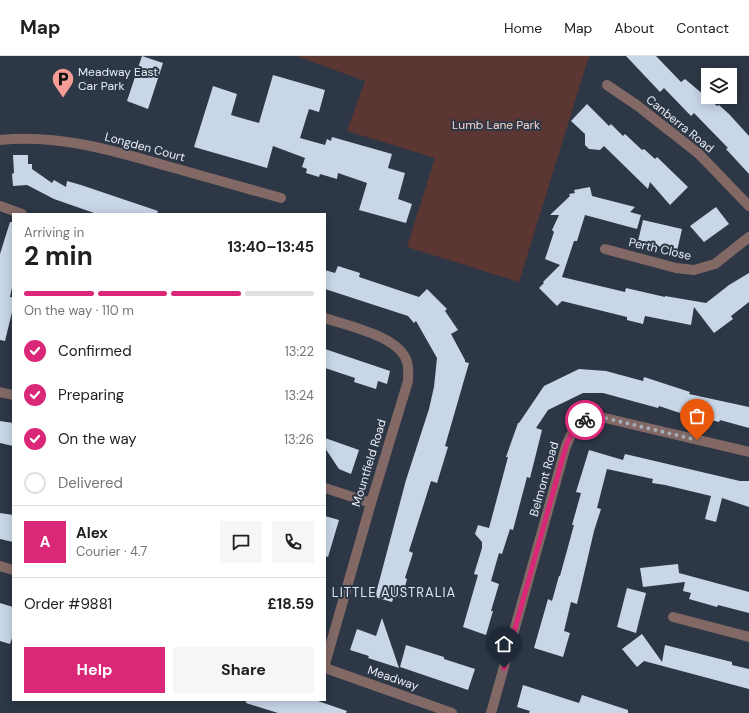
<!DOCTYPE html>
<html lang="en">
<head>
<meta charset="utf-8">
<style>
	:root { --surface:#fff; --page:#f6f6f6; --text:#202124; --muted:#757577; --line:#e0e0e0; --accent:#db2777 }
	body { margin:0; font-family:"DM Sans",sans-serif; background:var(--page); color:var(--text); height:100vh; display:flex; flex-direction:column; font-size:15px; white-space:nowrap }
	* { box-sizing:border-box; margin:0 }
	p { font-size:13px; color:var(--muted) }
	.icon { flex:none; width:22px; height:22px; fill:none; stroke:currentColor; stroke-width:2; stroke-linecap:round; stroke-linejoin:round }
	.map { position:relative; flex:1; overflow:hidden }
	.drawer { position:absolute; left:12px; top:157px; width:314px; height:488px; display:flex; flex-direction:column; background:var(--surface); border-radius:0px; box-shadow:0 2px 10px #0003 }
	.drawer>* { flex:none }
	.buttons { position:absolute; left:701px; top:12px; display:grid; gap:8px }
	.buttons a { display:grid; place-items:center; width:36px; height:36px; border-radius:0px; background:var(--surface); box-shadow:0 2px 10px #0003; font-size:20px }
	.pin { position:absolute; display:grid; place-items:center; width:34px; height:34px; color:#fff; margin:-41px -17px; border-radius:50% 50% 50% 0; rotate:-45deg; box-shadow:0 0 4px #0007 }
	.pin .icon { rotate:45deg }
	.courier { position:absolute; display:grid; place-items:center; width:40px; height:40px; margin:-20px; border:3px solid #db2777; border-radius:50%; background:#fff; color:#222; box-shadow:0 1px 5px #0007 }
	.summary em { font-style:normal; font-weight:700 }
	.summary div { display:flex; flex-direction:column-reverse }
	.summary { display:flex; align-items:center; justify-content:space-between; height:68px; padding:0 12px }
	h1 { font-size:26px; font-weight:700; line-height:30px }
	.bar { display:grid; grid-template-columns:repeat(4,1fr); gap:6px 4px; align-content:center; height:48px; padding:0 12px }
	.bar i { height:5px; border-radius:3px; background:var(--line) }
	.bar .on { background:var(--accent) }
	.bar p { grid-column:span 4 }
	.line { display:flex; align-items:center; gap:10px; padding:0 12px; border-top:1px solid var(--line) }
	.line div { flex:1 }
	.round { display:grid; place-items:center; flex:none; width:42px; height:42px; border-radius:0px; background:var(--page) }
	ol { padding:0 12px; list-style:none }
	li { display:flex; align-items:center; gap:12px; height:44px }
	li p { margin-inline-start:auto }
	li .icon { padding:4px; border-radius:50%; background:var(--accent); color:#fff; stroke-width:4 }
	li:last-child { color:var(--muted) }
	li i { width:22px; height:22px; border:2px solid var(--line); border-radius:50% }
	.primary-button { display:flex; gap:8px; margin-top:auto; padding:8px 12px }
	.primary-button a { flex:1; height:46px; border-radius:0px; background:var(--accent); color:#fff; font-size:16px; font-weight:700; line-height:46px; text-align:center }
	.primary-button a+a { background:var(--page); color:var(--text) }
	header { display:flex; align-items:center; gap:24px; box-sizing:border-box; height:56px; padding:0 20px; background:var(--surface); border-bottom:1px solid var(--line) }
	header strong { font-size:19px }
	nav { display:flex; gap:22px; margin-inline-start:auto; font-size:14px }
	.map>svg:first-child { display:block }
	.green { fill:#5c3632 }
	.building { fill:#c8d6e8 }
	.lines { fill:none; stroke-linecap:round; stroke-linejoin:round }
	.minor { stroke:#826966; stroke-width:10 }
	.done { stroke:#a5adb8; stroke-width:4; stroke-dasharray:0 7.2 }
	.route { stroke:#db2777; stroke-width:5 }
	.labels { text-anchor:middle; stroke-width:4; stroke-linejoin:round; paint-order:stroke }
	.poi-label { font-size:12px; fill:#e6edf6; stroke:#2d3745; text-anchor:start }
	.street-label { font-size:12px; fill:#e6edf6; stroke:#2d3745 }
	.park-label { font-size:12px; fill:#f6d2ce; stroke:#2d3745 }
	.neighbourhood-label { font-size:13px; letter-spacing:1px; fill:#d7e5f7; stroke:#2d3745 }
</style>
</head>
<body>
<header>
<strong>Map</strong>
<nav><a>Home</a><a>Map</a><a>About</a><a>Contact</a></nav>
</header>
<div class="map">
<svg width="749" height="657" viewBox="0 0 749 657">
	<rect width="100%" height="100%" fill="#2d3745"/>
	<polygon class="green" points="296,0 589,0 519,226 407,191 435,102 347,75 365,25"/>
	<g class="building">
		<polygon points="142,0 163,7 148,53 127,45"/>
		<polygon points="626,0 656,0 681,26 685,23 717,50 719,49 729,58 749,80 749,118 726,93 728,92 694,57 691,60 664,32 660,36"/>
		<polygon points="273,19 325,34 319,56 309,53 300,82 325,89 327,83 331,85 332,81 392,98 388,112 405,117 398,143 412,148 406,167 359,154 367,127 338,117 337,123 320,118 319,121 306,117 307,113 302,111 305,102 273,90 267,112 194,91 213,30 237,38 231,59 259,67"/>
		<polygon points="587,48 609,70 611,68 623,80 625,78 642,94 644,93 655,103 657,101 688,131 670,149 650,126 648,133 604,90 600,94 589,93 585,89 585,78 571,65"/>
		<polygon points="13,99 28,99 28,108 32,108 32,113 52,127 54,124 66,131 67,125 81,129 158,155 157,158 97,158 54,143 27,129 13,130 12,118 14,117"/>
		<polygon points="590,131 592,140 635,151 630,156 641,159 637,173 585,159 577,185 574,185 562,221 625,236 626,232 665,241 665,240 706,247 729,229 749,217 749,246 731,260 733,263 714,277 694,251 691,269 645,260 643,268 627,264 627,261 562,245 557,250 539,232 544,227 543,226 560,209 545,203 554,176 552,174 559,159 550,159 570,140 569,138 575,137 574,134"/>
		<polygon points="716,151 729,168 704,186 690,170"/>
		<polygon points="643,164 682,173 677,195 638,185"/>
		<polygon points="10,166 13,166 13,227 10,241 13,241 13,252 5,285 0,284 0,198"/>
		<polygon points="338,210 360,217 359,221 419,241 427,233 447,253 445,255 458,274 451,278 465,304 465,306 469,307 445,390 448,391 437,427 431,425 409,495 413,497 405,522 407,523 402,542 394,540 392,546 375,541 406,424 429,353 434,331 437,302 416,265 414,267 408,260 325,233 325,214 335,217"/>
		<polygon points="325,293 390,315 387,328 378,325 376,333 354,326 355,322 325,312"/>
		<polygon points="579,313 606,315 643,325 644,321 690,336 689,338 749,351 749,372 720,364 719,366 684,357 683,358 659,350 658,352 603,337 583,337 548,354 536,372 542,374 530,422 527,421 513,474 510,473 502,498 499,497 491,525 499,528 491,555 493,555 486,579 463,571 478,519 474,518 482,492 482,486 475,478 478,469 489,472 508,401 506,401 518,367 519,367 544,330"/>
		<polygon points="0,365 13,367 13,390 0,387"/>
		<polygon points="325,382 359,394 351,418 339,413 325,392"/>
		<polygon points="589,394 623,404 625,398 740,425 749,425 749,451 722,442 716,466 705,463 711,440 665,429 652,427 653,423 607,413 597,452 601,453 594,475 577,548 571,546 564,575 570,577 563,601 534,592 548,543 552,545 559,520 560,520 574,469 572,469 581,437 576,436"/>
		<polygon points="0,457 13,459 13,486 0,483"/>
		<polygon points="325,460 339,464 328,501 325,500"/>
		<polygon points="678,508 679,517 749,536 749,557 718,549 717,551 689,543 691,537 683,535 685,526 643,531 640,512"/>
		<polygon points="627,532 646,537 636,577 617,571"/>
		<polygon points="0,547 13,551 13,579 10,588 0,585"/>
		<polygon points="382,562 399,612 368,602 369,600 350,594 357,573 376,580"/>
		<polygon points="642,578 662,606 665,589 732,606 732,609 749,613 749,633 644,605 637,611 622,593"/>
		<polygon points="406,589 444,601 444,603 475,613 468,634 400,611"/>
		<polygon points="523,629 579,647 582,639 628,654 628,657 529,657 530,655 517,651"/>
		<polygon points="246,644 315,644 347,655 346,657 278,657 246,647"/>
	</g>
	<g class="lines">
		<g class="minor">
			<polyline points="607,29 638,50 699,98 749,150"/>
			<path d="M0,84c57,-6 112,10 167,26 38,11 76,21 114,32"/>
			<polyline points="0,150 22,158"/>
			<polyline points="605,193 676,212 694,214 715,208 749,181"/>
			<path d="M325,262c23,8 75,18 82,44 2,6 1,13 1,19l-37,122 -46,161"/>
			<polyline points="0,336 13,339"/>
			<polyline points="325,432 371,447"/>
			<polyline points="0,510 13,514"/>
			<polyline points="673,561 749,581"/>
			<polyline points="325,612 452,657"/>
			<path d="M491,657l75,-267c10,-24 13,-27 39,-28l144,34"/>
		</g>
	</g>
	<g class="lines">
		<polyline class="done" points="585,364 588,363 605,362 697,384"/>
		<path class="route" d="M504,612l62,-222c5,-11 7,-20 19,-26"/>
	</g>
	<defs>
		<g id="parking-pin" transform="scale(1.15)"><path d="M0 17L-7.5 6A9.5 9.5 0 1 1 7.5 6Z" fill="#f59c94" stroke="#2d3745"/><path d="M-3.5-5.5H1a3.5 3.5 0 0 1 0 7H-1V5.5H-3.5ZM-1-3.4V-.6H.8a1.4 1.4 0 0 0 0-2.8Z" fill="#111"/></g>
	</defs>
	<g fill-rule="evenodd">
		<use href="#parking-pin" x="63" y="23"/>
	</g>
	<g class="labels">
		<g class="poi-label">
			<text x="78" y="20">Meadway East<tspan x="78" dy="14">Car Park</tspan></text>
		</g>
		<g class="street-label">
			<text transform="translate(680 68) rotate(39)" y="4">Canberra Road</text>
			<text transform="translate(145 91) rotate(15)" y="4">Longden Court</text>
			<text transform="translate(660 193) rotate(13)" y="4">Perth Close</text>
			<text transform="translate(369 407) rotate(-73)" y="4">Mountfield Road</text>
			<text transform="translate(544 423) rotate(-74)" y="4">Belmont Road</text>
			<text transform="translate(393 622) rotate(19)" y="4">Meadway</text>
		</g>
		<g class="park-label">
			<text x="496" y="73">Lumb Lane Park</text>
		</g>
		<g class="neighbourhood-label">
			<text x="394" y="541">LITTLE AUSTRALIA</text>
		</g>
	</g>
</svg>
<div class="buttons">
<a><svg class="icon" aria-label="layers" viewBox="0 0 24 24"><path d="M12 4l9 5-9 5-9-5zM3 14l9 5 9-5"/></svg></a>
</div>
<div class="pin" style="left:697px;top:384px;background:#ea580c"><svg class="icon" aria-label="bag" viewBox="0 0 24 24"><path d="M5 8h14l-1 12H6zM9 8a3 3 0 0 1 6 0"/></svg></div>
<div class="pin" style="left:504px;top:612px;background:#1f2937"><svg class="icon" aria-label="home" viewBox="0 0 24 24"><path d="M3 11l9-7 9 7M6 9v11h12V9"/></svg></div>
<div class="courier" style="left:585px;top:364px"><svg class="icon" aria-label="bike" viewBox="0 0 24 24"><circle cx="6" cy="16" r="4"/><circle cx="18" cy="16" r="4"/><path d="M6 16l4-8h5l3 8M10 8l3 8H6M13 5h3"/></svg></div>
<section class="drawer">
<div class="summary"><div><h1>2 min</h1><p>Arriving in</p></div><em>13:40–13:45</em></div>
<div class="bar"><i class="on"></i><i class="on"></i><i class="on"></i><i></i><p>On the way · 110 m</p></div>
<ol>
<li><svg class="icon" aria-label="check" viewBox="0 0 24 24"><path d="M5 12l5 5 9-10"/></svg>Confirmed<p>13:22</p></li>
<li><svg class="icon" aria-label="check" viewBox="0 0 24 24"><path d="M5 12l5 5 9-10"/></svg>Preparing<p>13:24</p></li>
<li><svg class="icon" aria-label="check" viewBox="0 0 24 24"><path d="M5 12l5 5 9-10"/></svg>On the way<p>13:26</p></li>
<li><i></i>Delivered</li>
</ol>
<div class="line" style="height:72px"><b class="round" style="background:var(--accent);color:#fff">A</b><div><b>Alex</b><p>Courier · 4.7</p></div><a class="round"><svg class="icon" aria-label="chat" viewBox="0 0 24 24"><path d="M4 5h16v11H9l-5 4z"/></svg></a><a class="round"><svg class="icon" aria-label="phone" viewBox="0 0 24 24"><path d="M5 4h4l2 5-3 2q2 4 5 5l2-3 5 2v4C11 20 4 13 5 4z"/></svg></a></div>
<div class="line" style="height:52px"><div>Order #9881</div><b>£18.59</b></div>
<div class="primary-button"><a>Help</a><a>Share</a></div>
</section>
</div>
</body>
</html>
